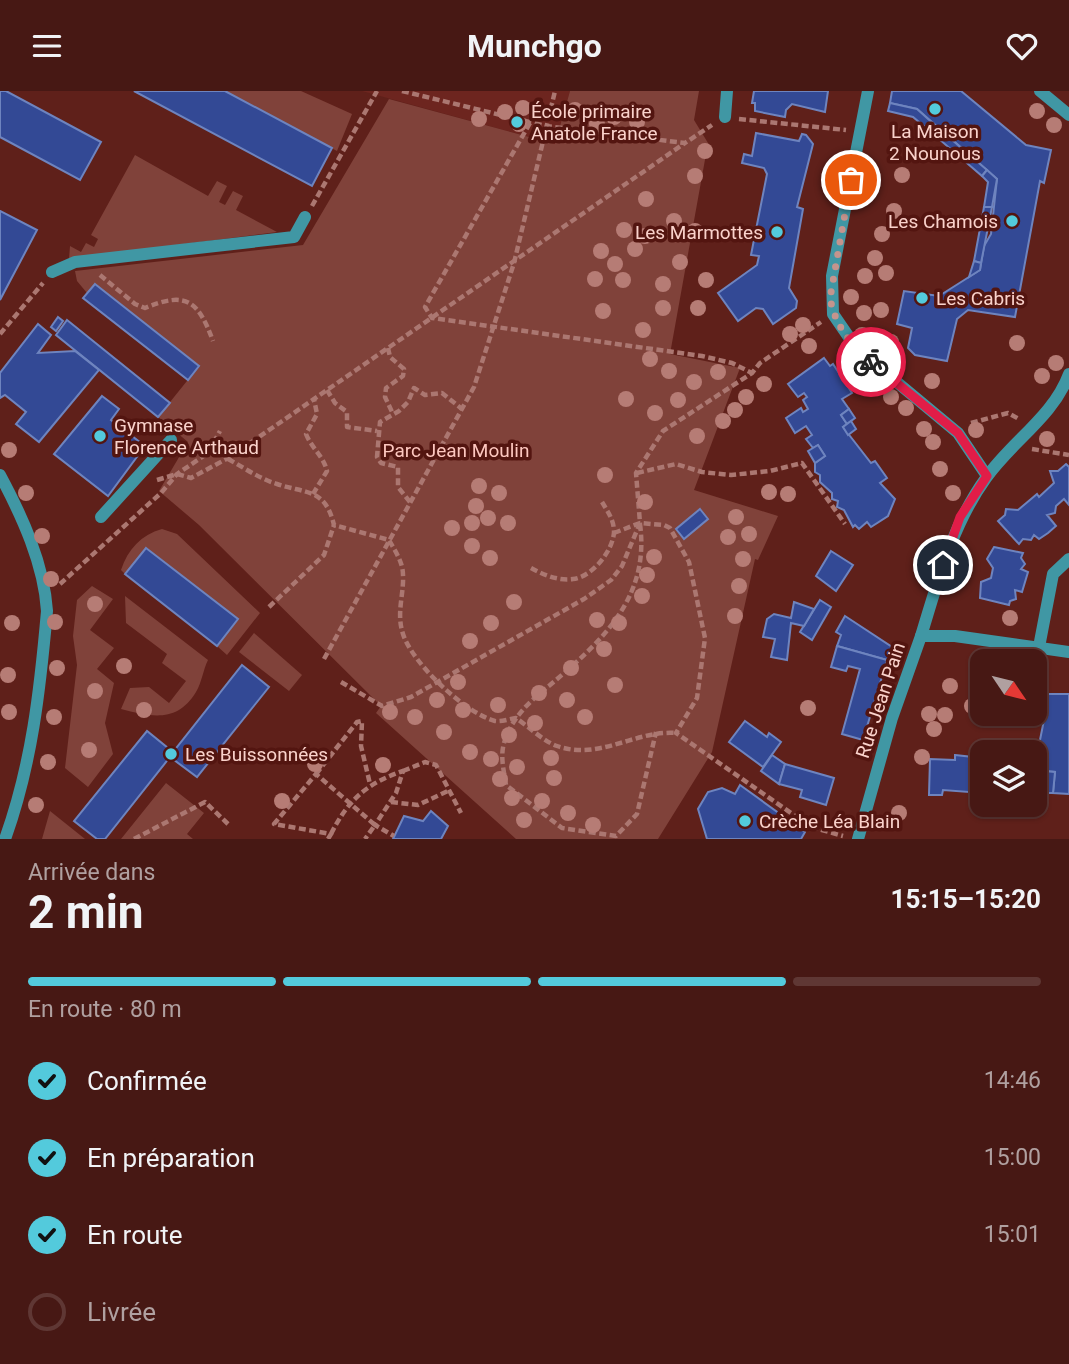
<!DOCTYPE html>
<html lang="fr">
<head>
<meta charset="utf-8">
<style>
	:root { --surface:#471814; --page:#512522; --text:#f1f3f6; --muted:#b0a0a0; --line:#5f3734; --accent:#53cadc }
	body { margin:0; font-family:Roboto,sans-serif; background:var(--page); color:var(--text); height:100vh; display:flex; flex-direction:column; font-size:26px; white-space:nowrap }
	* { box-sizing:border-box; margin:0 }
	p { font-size:23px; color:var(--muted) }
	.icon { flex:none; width:38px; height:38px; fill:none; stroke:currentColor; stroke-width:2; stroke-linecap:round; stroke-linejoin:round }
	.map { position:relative; height:748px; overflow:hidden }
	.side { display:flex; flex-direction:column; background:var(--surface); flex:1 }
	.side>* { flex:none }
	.needle { width:46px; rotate:125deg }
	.tools { position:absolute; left:970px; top:558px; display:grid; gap:14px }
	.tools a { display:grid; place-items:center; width:77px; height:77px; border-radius:14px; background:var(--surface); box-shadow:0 2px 5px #0004,0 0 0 2px var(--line); font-size:35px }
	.pin { position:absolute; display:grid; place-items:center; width:60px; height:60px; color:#fff; margin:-30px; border:4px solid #fff; border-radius:50%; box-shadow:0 2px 7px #0007 }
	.courier { position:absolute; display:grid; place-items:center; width:70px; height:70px; margin:-35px; border:5px solid #e11d48; border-radius:50%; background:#fff; color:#222; box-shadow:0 2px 9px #0007 }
	.summary em { font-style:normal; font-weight:700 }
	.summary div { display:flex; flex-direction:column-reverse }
	.summary { display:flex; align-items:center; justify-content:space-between; height:119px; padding:0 28px }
	h1 { font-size:46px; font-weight:700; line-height:52px }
	.bar { display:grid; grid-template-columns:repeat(4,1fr); gap:10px 7px; align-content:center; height:84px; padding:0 28px }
	.bar i { height:9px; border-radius:5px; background:var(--line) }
	.bar .selected { background:var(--accent) }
	.bar p { grid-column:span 4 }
	ol { padding:0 28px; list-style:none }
	li { display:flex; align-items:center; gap:21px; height:77px }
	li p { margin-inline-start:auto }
	li .icon { padding:7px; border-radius:50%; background:var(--accent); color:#111; stroke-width:4 }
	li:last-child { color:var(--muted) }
	li i { width:38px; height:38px; border:4px solid var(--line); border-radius:50% }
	header { display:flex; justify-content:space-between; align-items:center; height:91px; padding:0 28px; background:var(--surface); font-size:32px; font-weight:700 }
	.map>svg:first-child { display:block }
	.built { fill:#6d251f }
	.green { fill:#80423a }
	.building { fill:#334995; stroke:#6e84bf; stroke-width:2 }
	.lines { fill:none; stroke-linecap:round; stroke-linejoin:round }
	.path { stroke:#ab7771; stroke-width:4.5; stroke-dasharray:7 3.5; stroke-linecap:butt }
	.minor { stroke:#4097a4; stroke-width:12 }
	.tree { fill:#b67c75 }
	.done { stroke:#c4948d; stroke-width:7; stroke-dasharray:0 12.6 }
	.route { stroke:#e11d48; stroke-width:9 }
	.poi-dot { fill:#53cadc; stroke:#531510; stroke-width:2.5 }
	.labels { text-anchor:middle; stroke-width:7; stroke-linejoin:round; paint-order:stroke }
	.poi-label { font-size:19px; fill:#fad2cb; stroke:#531510; text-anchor:start }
	.park-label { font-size:19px; fill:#fdc7bf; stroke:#531510 }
	.street-label { font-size:19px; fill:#fad2cb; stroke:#531510 }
</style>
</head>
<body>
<header><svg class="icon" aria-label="menu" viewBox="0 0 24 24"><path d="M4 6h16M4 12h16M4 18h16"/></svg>Munchgo<svg class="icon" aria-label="heart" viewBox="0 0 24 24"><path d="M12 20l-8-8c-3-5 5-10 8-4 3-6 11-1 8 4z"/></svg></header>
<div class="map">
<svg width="1069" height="748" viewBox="0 0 1069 748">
	<rect width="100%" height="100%" fill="#5f201a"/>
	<polygon class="built" points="362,0 570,0 555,53"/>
	<g class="green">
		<polygon points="225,0 301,0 352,23 337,60"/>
		<polygon points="570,0 699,0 694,29 708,52 670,263 740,277 694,399 778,425 758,469 755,468 712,661 658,748 516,748 376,622 381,615 199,434 159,400 188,351 158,326 199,275 95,193 87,202 77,190 75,180 303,154 389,8 555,53"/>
		<polygon points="135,64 208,105 217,90 227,95 219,111 225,114 233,100 243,105 236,119 277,141 69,168 70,155 81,161 86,152 94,156 98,148 91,144"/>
		<path d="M162,438l15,5 83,79 -33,42 -10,-9 20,-27 -90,-71 -22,26 -4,-4c7,-21 20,-35 41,-41z"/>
		<polygon points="92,495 113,508 90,539 114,557 97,578 114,592 105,632 113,663 88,696 65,677 77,574 73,545 77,509"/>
		<path d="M125,505l83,64c-5,10 -6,22 -12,32 -19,31 -44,25 -75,17l9,-21 19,-1 20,16 17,-22 -24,-18 5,-9 -41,-31z"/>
		<polygon points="254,542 302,584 289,600 239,561"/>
		<polygon points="166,692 204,722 187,743 193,748 121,748"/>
		<polygon points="50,720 85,748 42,748"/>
	</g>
	<g class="building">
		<polygon points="0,0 6,0 101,51 80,89 0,46"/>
		<polygon points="134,0 225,0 332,57 312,95"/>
		<polygon points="754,0 828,0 825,21 792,13 786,19 785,26 755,20 755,12 752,12"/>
		<polygon points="892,0 961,0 1026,54 1051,59 1044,92 1040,90 1015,226 968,219 957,228 947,270 915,264 908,257 912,237 897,233 904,200 939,205 980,179 984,155 991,143 997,88 917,18 890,12"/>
		<polygon points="890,12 917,18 937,36 932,42 913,26 888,20"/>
		<polygon points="937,36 987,79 982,85 932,42"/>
		<polygon points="756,42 799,50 802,43 806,44 813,53 797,116 803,118 789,197 797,210 796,217 773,233 763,218 756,217 738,230 718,202 757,174 759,165 751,164 767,83 764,77 742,72 744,63 752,65"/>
		<polygon points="987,79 997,88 992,116 984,116 988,91 982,85"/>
		<polygon points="984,116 992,116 981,172 974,170"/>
		<polygon points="0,120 37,139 0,209"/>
		<polygon points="974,170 981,172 980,179 969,186"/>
		<polygon points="95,193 199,275 188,289 83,207"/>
		<polygon points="58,226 63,230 56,240 51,236"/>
		<polygon points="67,229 170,312 158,326 56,244"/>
		<polygon points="38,233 51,244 38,262 75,260 99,279 39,351 16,333 26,321 5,304 0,307 0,282"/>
		<polygon points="824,267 830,275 833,273 852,302 842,308 849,318 841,324 847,333 843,336 871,372 875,370 887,387 880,392 895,408 888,425 871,436 867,431 859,438 855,434 853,436 844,419 837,416 838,410 832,408 832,402 820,391 820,384 815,381 815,372 825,365 818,354 813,357 806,348 812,344 806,335 795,342 786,327 801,317 803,321 808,318 803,309 807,306 804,302 798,306 788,293"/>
		<polygon points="102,305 119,318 111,329 145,355 108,405 54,363"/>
		<polygon points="849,318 855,327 847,333 841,324"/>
		<polygon points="851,330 856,338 848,344 843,336"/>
		<polygon points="818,354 825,365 815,372 808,360"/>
		<polygon points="1066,373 1069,376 1069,414 1064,408 1056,415 1055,422 1047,424 1056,435 1048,442 1039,448 1034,444 1031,449 1023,448 1019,453 998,430 1005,424 1006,418 1018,419 1037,403 1039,406 1054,392 1050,380 1058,380"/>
		<polygon points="700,418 708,428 684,448 676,438"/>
		<polygon points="994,456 1023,462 1021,467 1025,473 1021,478 1028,481 1022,501 1015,499 1016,508 1010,510 1009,514 980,507 981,491 991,487 993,477 987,468"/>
		<polygon points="146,457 238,528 217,555 125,483"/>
		<polygon points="831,460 853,474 836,500 816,485"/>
		<polygon points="820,509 831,516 812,549 800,541"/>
		<polygon points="794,511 814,518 804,535 791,532 787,569 771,566 775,548 763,546 767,528 774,523 791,527"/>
		<polygon points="845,525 892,556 887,569 837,555 841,544 836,541"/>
		<polygon points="837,555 887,569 863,649 842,643 860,578 848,575 846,580 831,576"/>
		<polygon points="242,574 269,596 197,686 170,666 105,748 97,748 74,730 147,640 173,661"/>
		<polygon points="1046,603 1069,603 1069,703 1053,702 1055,681 1044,680 1045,655 1039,654 1044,629 1040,628 1041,613 1047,614"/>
		<polygon points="745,630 767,646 769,642 781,651 763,676 729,651"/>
		<polygon points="772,664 785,673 779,693 761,680"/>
		<polygon points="955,664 982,667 982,702 943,699 942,704 929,704 930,668 955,669"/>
		<polygon points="785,673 834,687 826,714 800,706 802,699 779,693"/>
		<polygon points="1044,680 1055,681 1053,702 1044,702"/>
		<polygon points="740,694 805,741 801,748 707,748 698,718 708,701 722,697 735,703"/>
		<polygon points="431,720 448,735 441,748 393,748 404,725 423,730"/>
	</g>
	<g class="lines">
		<g class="path">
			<polyline points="402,0 546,35 685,52 712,34"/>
			<polyline points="739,28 846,39"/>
			<polyline points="530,32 425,216 432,227 702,265 732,272 752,282"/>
			<polyline points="312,115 377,0"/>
			<path d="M100,184l35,29 10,4c41,-17 53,-8 68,33"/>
			<polyline points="0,243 43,192"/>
			<polyline points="388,257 390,266 404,278 403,285 386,297 385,306 393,323"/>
			<polyline points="327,299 335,312 347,321 347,336 377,340"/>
			<polyline points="971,332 1008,322 1019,328"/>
			<polyline points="1032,358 1069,364"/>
			<path d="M228,368c15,8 32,20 49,25 30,10 48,4 57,41l55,15c6,11 14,22 14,35 1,20 -7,38 0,59 9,29 62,79 92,87 6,1 14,-2 21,-3 12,8 27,23 41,28 42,15 78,-16 119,-13"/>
			<polyline points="637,382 676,373 702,381 731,384 770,380 802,372 845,433"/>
			<polyline points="157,389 177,383 191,387 230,366 685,52"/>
			<path d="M313,403l14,-23c-4,-16 -15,-22 -21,-37l11,-20 -3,-15"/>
			<polyline points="410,411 398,396 398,376 381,372 377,366 380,331 399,320 408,311 414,297 425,304 442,302 462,318"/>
			<path d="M640,433c10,74 -38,117 -90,161 -19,15 -39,33 -46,58 -4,14 0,28 2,42l56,43 54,8 21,-22 19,-82"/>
			<polyline points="614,442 640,432 664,434 670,437 689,471 705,547 697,607 676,642 811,736 843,745"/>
			<path d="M531,477c13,7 27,13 42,11 19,-2 40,-28 41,-47 0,-12 -6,-20 -12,-30"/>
			<polyline points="60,493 161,402 177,383 208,362 220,340"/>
			<polyline points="269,516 324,464 334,434"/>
			<polyline points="324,568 474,296 514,172 555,0"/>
			<polyline points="341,591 382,615 411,606 584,508 611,489 622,475 640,432 636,382 663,340 752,282 760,272 821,231"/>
			<polyline points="403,680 425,671 436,674 461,722"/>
			<polyline points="316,683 357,631 362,630 361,655 370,693"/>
			<polyline points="391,711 418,714 450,699"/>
			<path d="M331,743c17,-34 36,-51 72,-63l-7,22 -21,32 19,11"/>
			<polyline points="134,748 205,711 228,733"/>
			<polyline points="328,748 331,743 274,733 316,683 375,734 365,748"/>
		</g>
		<g class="minor">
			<polyline points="868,0 832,185 833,223 857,258 958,342 987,385"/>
			<polyline points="1040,0 1069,24"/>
			<polyline points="725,26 727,0"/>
			<polyline points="52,181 75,171 294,146 305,126"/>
			<path d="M0,384c22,41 44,89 47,136 -7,79 -15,153 -42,228"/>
			<polyline points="101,426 171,349"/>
			<path d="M921,545c17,-55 31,-111 65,-158 26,-37 67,-61 83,-104"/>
			<polyline points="1039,556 1053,483 1069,468"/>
			<polyline points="858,748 892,627 921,545 955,545 1069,561"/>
		</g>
	</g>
	<g class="tree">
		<circle cx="523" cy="17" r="8"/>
		<circle cx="575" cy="19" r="8"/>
		<circle cx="1037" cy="20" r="8"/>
		<circle cx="505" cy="21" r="8"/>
		<circle cx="614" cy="26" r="8"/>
		<circle cx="479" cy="28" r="8"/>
		<circle cx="637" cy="31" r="8"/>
		<circle cx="519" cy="33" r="8"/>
		<circle cx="597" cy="33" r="8"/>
		<circle cx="1054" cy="34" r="8"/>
		<circle cx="705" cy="60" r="8"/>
		<circle cx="902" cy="84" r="8"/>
		<circle cx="695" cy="85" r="8"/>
		<circle cx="646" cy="108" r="8"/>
		<circle cx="894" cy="120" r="8"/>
		<circle cx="674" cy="130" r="8"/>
		<circle cx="624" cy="139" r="8"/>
		<circle cx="695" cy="140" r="8"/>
		<circle cx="882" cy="143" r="8"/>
		<circle cx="645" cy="145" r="8"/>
		<circle cx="635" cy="158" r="8"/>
		<circle cx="601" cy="160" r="8"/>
		<circle cx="875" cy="167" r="8"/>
		<circle cx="680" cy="171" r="8"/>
		<circle cx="615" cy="173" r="8"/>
		<circle cx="886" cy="182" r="8"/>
		<circle cx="865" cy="185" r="8"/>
		<circle cx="595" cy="188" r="8"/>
		<circle cx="623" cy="189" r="8"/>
		<circle cx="706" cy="189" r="8"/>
		<circle cx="663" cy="193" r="8"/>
		<circle cx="851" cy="206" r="8"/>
		<circle cx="663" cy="217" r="8"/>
		<circle cx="698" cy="217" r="8"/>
		<circle cx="881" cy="219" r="8"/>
		<circle cx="603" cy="220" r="8"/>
		<circle cx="864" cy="222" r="8"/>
		<circle cx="803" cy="234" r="8"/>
		<circle cx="643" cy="239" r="8"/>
		<circle cx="790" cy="243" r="8"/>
		<circle cx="862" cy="244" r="8"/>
		<circle cx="891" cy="251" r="8"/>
		<circle cx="1017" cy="252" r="8"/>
		<circle cx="809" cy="255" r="8"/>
		<circle cx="650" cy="268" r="8"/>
		<circle cx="1056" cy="272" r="8"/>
		<circle cx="669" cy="280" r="8"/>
		<circle cx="718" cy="281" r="8"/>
		<circle cx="1042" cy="285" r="8"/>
		<circle cx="932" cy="290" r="8"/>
		<circle cx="694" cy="291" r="8"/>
		<circle cx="764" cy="293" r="8"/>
		<circle cx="746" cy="306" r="8"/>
		<circle cx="891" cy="306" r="8"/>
		<circle cx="626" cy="308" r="8"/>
		<circle cx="678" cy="309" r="8"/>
		<circle cx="906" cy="317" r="8"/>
		<circle cx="735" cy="319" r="8"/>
		<circle cx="655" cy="322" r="8"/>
		<circle cx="723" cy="330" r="8"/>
		<circle cx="924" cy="338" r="8"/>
		<circle cx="976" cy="339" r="8"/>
		<circle cx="697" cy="345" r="8"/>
		<circle cx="1047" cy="348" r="8"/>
		<circle cx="933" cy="351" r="8"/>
		<circle cx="9" cy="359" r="8"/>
		<circle cx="940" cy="378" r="8"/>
		<circle cx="605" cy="384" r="8"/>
		<circle cx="479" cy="395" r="8"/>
		<circle cx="769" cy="401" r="8"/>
		<circle cx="26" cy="402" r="8"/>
		<circle cx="499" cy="402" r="8"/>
		<circle cx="953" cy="402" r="8"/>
		<circle cx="788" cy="403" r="8"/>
		<circle cx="645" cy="411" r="8"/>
		<circle cx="476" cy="415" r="8"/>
		<circle cx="736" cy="426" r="8"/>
		<circle cx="488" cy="427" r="8"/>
		<circle cx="472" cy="432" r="8"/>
		<circle cx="508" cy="432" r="8"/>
		<circle cx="452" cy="437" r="8"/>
		<circle cx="749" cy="443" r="8"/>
		<circle cx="42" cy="445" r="8"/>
		<circle cx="728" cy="446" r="8"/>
		<circle cx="472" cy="455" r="8"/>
		<circle cx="654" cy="466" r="8"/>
		<circle cx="490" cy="467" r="8"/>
		<circle cx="743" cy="468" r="8"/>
		<circle cx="647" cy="484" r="8"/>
		<circle cx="51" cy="488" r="8"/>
		<circle cx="739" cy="495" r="8"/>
		<circle cx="642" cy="505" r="8"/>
		<circle cx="514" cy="511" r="8"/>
		<circle cx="95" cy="513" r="8"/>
		<circle cx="735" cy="525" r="8"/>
		<circle cx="1010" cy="527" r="8"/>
		<circle cx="597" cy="529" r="8"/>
		<circle cx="55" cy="531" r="8"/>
		<circle cx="12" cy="532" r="8"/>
		<circle cx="491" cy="532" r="8"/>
		<circle cx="619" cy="532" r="8"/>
		<circle cx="470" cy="550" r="8"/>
		<circle cx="604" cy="558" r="8"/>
		<circle cx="124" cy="575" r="8"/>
		<circle cx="57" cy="577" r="8"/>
		<circle cx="571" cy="577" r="8"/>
		<circle cx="8" cy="584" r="8"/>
		<circle cx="458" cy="591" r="8"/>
		<circle cx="615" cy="594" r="8"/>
		<circle cx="950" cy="595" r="8"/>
		<circle cx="95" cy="600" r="8"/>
		<circle cx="539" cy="602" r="8"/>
		<circle cx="437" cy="609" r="8"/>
		<circle cx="567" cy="609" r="8"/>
		<circle cx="498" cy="614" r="8"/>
		<circle cx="972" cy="615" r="8"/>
		<circle cx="808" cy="617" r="8"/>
		<circle cx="144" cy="619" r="8"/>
		<circle cx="463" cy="619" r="8"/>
		<circle cx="9" cy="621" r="8"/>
		<circle cx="390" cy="621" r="8"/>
		<circle cx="929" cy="623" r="8"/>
		<circle cx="945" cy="624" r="8"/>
		<circle cx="54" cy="626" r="8"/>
		<circle cx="415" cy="626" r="8"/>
		<circle cx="585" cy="626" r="8"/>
		<circle cx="535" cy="632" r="8"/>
		<circle cx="934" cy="638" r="8"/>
		<circle cx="444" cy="641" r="8"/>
		<circle cx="509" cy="644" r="8"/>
		<circle cx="89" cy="659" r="8"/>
		<circle cx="470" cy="661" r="8"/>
		<circle cx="922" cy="666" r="8"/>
		<circle cx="551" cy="667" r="8"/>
		<circle cx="491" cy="668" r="8"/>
		<circle cx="48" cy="671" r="8"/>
		<circle cx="315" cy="673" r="8"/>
		<circle cx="383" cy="674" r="8"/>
		<circle cx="517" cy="676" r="8"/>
		<circle cx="554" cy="687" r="8"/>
		<circle cx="500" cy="688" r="8"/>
		<circle cx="512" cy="707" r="8"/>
		<circle cx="282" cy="710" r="8"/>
		<circle cx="542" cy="710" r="8"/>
		<circle cx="36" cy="714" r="8"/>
		<circle cx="568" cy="722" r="8"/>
		<circle cx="899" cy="722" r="8"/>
		<circle cx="524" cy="729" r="8"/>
		<circle cx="593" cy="734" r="8"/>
	</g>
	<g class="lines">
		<path class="done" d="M851,89l-21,118c5,27 20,46 41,64"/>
		<polyline class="route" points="871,271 958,342 987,385 960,426 943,474"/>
	</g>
	<g class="poi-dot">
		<circle cx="935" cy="18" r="7"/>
		<circle cx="517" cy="31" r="7"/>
		<circle cx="1012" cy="130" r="7"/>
		<circle cx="777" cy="141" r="7"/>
		<circle cx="922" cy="207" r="7"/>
		<circle cx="100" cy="345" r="7"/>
		<circle cx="171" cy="663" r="7"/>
		<circle cx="745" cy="730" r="7"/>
	</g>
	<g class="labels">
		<g class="poi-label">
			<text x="531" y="27">École primaire<tspan x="531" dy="22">Anatole France</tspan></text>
			<text x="935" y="47" text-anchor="middle">La Maison<tspan x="935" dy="22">2 Nounous</tspan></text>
			<text x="998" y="137" text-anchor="end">Les Chamois</text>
			<text x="763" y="148" text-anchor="end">Les Marmottes</text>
			<text x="936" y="214">Les Cabris</text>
			<text x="114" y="341">Gymnase<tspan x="114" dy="22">Florence Arthaud</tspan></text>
			<text x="185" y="670">Les Buissonnées</text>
			<text x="759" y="737">Crèche Léa Blain</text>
		</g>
		<g class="park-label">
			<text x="456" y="366">Parc Jean Moulin</text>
		</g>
		<g class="street-label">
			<text transform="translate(880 609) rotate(-72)" y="7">Rue Jean Pain</text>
		</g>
	</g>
</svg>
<div class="tools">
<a><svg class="needle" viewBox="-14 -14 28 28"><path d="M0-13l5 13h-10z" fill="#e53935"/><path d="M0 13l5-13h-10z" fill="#b0a0a0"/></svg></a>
<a><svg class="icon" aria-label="layers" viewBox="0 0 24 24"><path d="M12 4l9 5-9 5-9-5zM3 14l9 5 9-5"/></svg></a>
</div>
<div class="pin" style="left:851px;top:89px;background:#ea580c"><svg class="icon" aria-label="bag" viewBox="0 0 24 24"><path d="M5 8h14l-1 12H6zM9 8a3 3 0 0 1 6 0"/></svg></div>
<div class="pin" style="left:943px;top:474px;background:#1f2937"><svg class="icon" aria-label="home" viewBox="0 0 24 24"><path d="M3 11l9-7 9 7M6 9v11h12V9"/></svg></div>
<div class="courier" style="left:871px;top:271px"><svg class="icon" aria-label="bike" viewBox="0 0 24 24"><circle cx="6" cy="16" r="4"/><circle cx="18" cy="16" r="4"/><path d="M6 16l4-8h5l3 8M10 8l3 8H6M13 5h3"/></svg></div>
</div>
<section class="side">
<div class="summary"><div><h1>2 min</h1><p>Arrivée dans</p></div><em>15:15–15:20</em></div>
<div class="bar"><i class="selected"></i><i class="selected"></i><i class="selected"></i><i></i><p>En route · 80 m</p></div>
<ol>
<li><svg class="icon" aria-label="check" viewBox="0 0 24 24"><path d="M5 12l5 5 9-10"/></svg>Confirmée<p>14:46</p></li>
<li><svg class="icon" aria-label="check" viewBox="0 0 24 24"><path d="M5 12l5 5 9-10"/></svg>En préparation<p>15:00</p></li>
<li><svg class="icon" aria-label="check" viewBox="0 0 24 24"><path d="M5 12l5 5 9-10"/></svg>En route<p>15:01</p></li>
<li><i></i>Livrée</li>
</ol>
</section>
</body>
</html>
